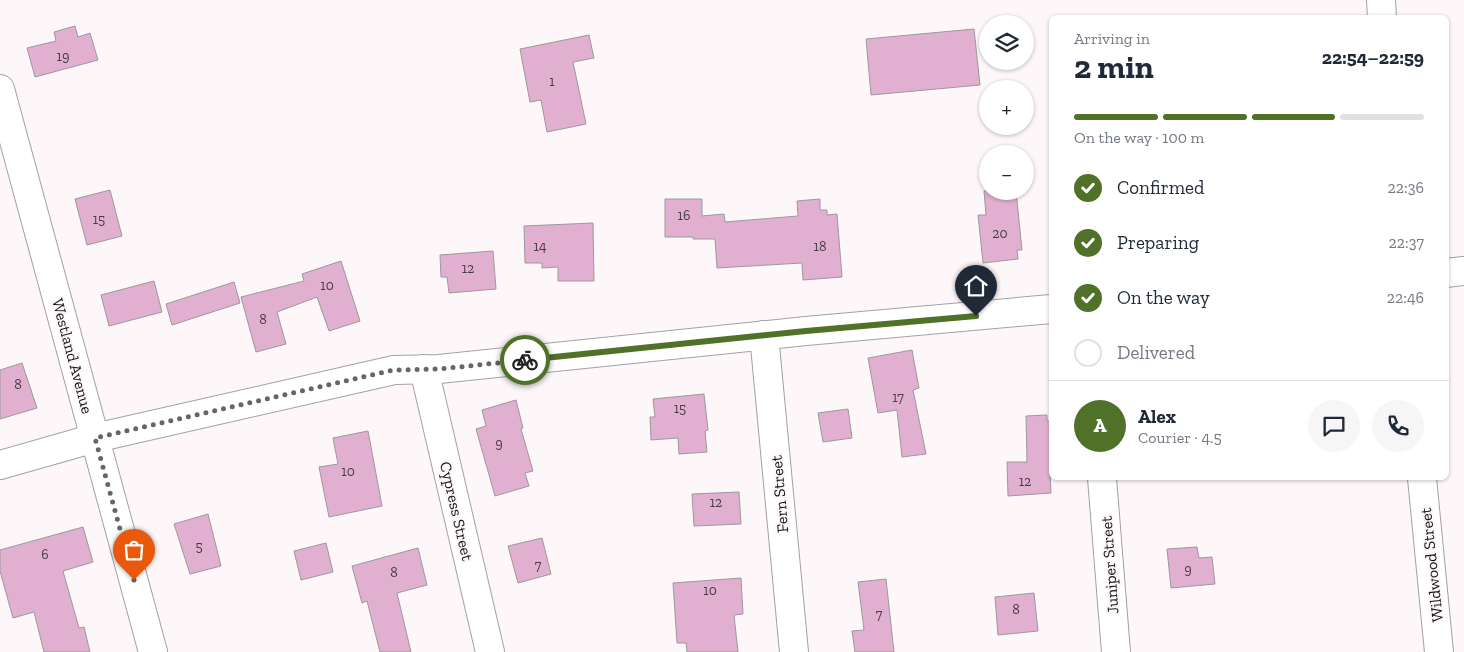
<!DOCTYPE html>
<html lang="en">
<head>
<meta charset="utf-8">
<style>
	:root { --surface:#fff; --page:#f6f6f7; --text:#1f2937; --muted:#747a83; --line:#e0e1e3; --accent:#507128 }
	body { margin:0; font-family:"Zilla Slab",serif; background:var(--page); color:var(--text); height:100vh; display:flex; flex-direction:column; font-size:19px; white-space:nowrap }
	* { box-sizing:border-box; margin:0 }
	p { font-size:16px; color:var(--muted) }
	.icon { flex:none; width:28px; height:28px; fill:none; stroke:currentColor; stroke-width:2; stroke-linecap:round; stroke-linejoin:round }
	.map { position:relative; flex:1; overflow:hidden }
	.sheet { position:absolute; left:1049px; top:15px; width:400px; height:465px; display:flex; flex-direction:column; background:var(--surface); border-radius:8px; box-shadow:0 1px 4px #0004 }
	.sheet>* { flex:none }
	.buttons { position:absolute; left:979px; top:15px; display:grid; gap:10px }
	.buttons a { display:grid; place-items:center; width:55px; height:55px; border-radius:50%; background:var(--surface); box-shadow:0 1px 4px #0004; font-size:25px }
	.pin { position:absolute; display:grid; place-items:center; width:42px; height:42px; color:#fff; margin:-51px -21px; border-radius:50% 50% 50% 0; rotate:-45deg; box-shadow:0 0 5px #0007 }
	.pin .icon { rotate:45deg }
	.courier { position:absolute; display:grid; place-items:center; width:50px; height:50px; margin:-25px; border:4px solid #507128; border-radius:50%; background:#fff; color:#222; box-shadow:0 1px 6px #0007 }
	.summary em { font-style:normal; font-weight:700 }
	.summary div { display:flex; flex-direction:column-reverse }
	.summary { display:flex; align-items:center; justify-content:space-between; height:85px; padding:0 25px }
	h1 { font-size:32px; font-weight:700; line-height:38px }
	.bar { display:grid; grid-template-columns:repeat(4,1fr); gap:8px 5px; align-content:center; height:60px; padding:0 25px }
	.bar i { height:6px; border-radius:4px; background:var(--line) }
	.bar .on { background:var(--accent) }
	.bar p { grid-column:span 4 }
	.line { display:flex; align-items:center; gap:12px; padding:0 25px; border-top:1px solid var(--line) }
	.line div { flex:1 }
	.round { display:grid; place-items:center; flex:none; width:52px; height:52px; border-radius:26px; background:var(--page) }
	ol { padding:0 25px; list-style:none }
	li { display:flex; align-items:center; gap:15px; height:55px }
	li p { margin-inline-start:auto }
	li .icon { padding:5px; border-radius:50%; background:var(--accent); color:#fff; stroke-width:4 }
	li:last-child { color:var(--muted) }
	li i { width:28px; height:28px; border:2px solid var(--line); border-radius:50% }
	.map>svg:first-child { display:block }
	.building { fill:#e1afcf; stroke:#9d989b }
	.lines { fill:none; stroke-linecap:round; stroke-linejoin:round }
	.minor-casing { stroke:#a5a0a3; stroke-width:30 }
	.minor { stroke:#fff; stroke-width:28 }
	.done { stroke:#686566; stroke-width:5; stroke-dasharray:0 9 }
	.route { stroke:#507128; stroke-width:6 }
	.labels { text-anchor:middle; stroke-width:4.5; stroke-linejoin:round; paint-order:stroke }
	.number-label { font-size:14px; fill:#4a3c45 }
	.street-label { font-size:16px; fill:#171617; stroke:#fdf7fa }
</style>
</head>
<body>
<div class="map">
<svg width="1464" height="652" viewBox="0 0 1464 652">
	<rect width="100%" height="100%" fill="#fdf7fa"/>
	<g class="building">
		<polygon points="75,26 78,37 90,33 98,60 35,77 27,48 56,41 54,32"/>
		<polygon points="974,29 980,85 871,95 866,39"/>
		<polygon points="589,35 594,58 573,62 586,124 547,132 541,100 530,102 520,49"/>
		<polygon points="110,190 122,236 87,245 75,199"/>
		<polygon points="984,191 1016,191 1022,250 1017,250 1018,259 983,263 978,215 986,215"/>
		<polygon points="665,199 702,199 702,216 724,214 725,222 798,216 797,201 820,199 820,210 827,210 827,215 837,214 842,277 803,280 802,263 717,268 715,239 693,239 693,237 665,237"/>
		<polygon points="593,223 594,281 558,281 558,267 542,268 542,263 525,263 524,226"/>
		<polygon points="493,251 496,289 449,293 447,277 441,277 440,255"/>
		<polygon points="341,261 360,321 329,331 317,297 277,312 286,344 256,352 241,297 304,281 302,274"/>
		<polygon points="154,281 162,312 109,326 101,295"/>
		<polygon points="234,282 240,303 172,325 166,304"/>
		<polygon points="912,350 919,388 913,390 926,454 902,457 897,410 878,413 868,358"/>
		<polygon points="22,363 37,408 0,419 0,370"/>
		<polygon points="704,394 708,430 705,431 707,452 679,454 678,438 651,440 650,417 655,417 653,399"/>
		<polygon points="516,400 523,428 521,429 533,471 525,473 529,486 495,496 476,429 486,426 482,410"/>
		<polygon points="848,409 852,438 823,442 818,413"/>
		<polygon points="1047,415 1047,421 1051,421 1051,470 1050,470 1051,493 1008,496 1007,462 1027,462 1026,416"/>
		<polygon points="368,431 382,506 329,517 319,467 338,464 333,438"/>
		<polygon points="739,492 741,524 694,526 692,494"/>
		<polygon points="208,514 221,566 190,574 174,524"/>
		<polygon points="83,527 93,562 63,571 79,628 84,627 90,652 44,652 34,612 13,618 0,571 0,550"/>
		<polygon points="542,538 551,574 518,583 508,546"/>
		<polygon points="326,543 333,572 301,580 294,551"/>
		<polygon points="1197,547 1199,558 1212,557 1215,584 1171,588 1167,549"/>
		<polygon points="418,548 427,585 397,593 411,652 380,652 367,601 362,603 352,566"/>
		<polygon points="741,578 743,614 734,615 738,652 687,652 686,643 677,643 673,583"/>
		<polygon points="886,579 894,652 855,652 852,631 864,630 858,582"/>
		<polygon points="1034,593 1038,631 998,635 995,597"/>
	</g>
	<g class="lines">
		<g class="minor-casing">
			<g id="minor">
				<polyline points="1381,0 1382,18"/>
				<polyline points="0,89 153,652"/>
				<polyline points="1446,273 1464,271"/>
				<polyline points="764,335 794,652"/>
				<polyline points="424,369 490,652"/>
				<polyline points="0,465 95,438 394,370 439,369 806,331 1051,309"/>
				<polyline points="1102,478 1116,652"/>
				<polyline points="1422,478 1439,652"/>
			</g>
		</g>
		<use href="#minor" class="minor"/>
	</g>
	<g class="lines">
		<polyline class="done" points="134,580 95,438 394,370 440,369 525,360"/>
		<polyline class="route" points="525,360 806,331 976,316"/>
	</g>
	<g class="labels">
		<g class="number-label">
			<text x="63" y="61">19</text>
			<text x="552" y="86">1</text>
			<text x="684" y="220">16</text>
			<text x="99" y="224">15</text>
			<text x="1000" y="238">20</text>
			<text x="540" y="251">14</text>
			<text x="820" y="251">18</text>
			<text x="468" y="273">12</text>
			<text x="327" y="290">10</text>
			<text x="263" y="324">8</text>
			<text x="18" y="389">8</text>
			<text x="898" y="402">17</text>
			<text x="680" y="413">15</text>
			<text x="499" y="448">9</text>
			<text x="348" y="476">10</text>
			<text x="1025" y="486">12</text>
			<text x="716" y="507">12</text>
			<text x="199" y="551">5</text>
			<text x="45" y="559">6</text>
			<text x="538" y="570">7</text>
			<text x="1188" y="574">9</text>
			<text x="394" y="577">8</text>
			<text x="710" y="595">10</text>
			<text x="1016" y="614">8</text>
			<text x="879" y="619">7</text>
		</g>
		<g class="street-label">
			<text transform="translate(73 356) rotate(75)" y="6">Westland Avenue</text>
			<text transform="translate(779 494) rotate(-95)" y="6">Fern Street</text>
			<text transform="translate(457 511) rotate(77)" y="6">Cypress Street</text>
			<text transform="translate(1109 565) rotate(-94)" y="6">Juniper Street</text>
			<text transform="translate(1431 565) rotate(-96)" y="6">Wildwood Street</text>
		</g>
	</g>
</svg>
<div class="buttons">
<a><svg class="icon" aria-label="layers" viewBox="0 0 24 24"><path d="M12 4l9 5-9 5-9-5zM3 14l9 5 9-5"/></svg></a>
<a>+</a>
<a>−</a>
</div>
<div class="pin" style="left:134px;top:580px;background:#ea580c"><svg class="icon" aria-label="bag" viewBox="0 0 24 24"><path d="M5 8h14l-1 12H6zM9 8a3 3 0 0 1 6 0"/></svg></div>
<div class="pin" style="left:976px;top:316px;background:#1f2937"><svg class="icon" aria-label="home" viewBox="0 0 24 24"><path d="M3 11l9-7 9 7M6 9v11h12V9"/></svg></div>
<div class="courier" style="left:525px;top:360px"><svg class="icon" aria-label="bike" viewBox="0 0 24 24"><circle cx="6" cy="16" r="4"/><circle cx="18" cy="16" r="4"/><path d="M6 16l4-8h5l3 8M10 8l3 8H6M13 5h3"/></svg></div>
<section class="sheet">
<div class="summary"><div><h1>2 min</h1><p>Arriving in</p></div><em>22:54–22:59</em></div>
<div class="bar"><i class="on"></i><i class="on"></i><i class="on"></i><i></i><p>On the way · 100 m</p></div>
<ol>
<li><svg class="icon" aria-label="check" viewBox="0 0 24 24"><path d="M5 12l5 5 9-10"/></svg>Confirmed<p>22:36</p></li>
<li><svg class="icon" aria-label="check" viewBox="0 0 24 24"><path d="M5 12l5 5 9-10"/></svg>Preparing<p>22:37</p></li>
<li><svg class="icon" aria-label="check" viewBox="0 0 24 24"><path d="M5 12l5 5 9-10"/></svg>On the way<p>22:46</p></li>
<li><i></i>Delivered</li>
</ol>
<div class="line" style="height:90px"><b class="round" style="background:var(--accent);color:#fff">A</b><div><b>Alex</b><p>Courier · 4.5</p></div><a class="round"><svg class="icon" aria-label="chat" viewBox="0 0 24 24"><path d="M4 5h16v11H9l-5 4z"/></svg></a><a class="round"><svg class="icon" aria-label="phone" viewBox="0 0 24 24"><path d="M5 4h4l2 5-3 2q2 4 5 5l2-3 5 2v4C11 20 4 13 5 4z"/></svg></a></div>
</section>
</div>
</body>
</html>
